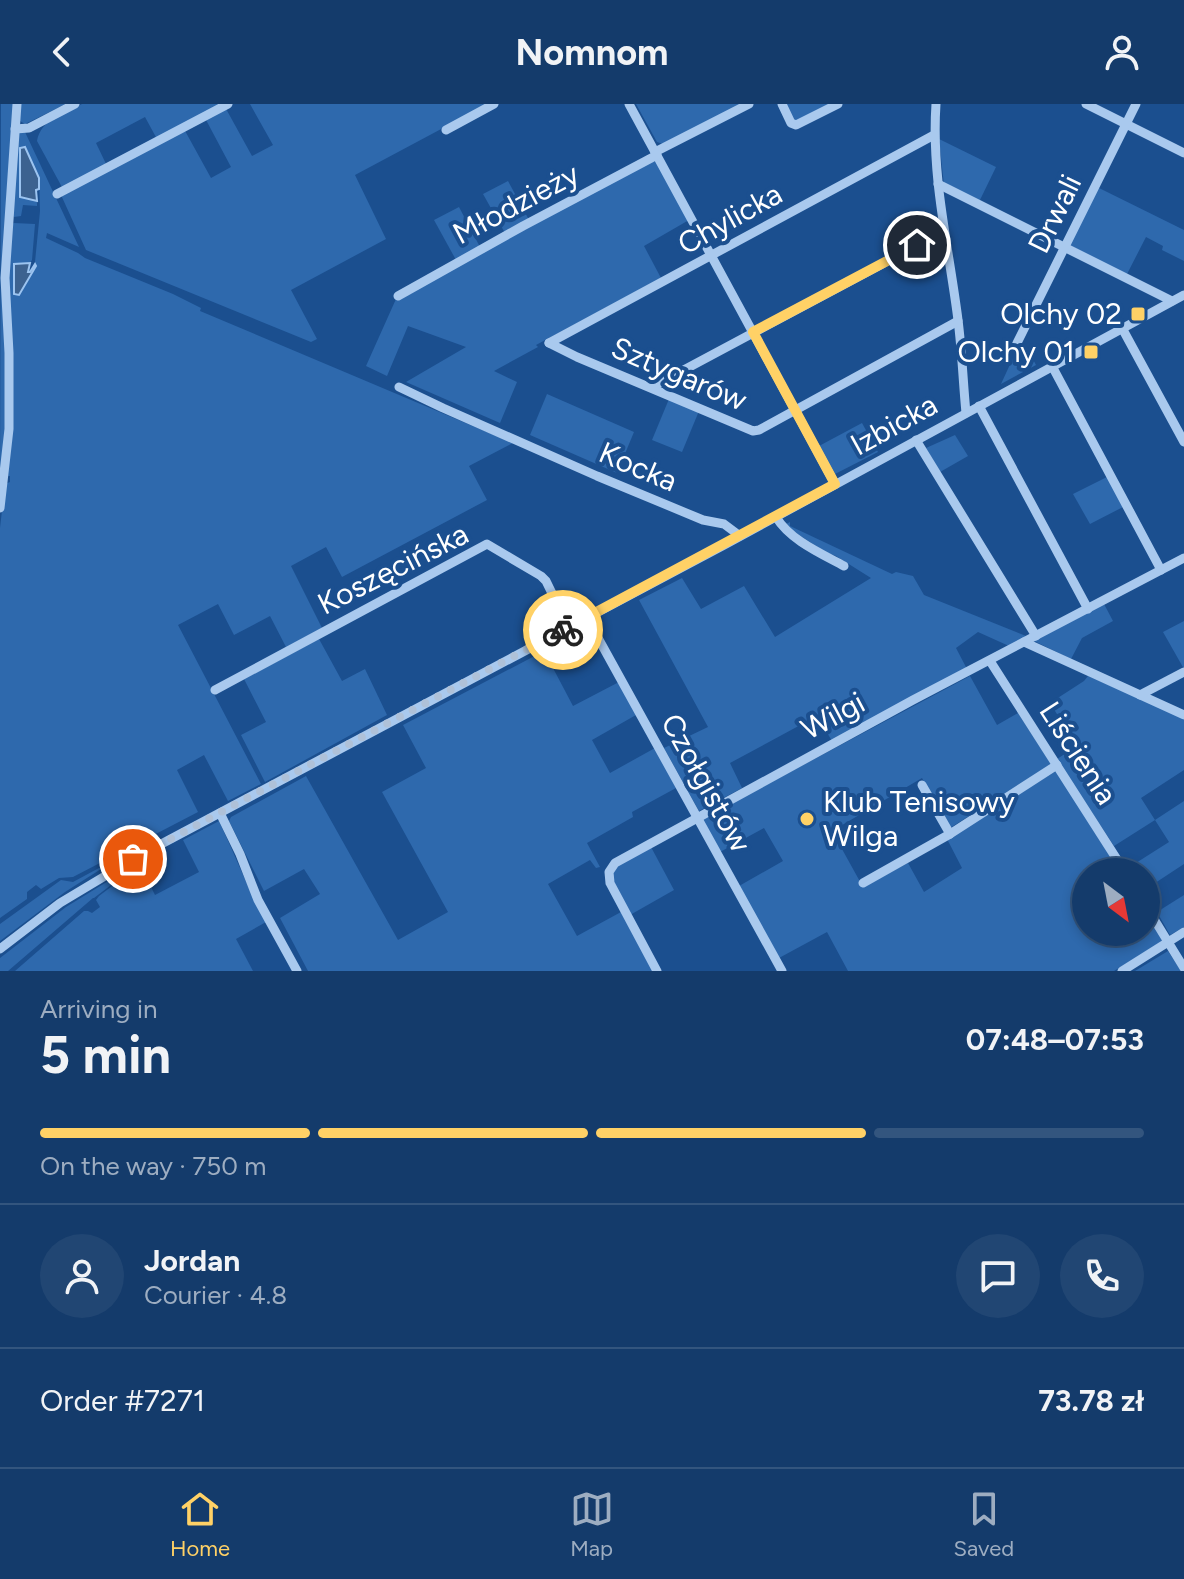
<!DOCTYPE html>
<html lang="en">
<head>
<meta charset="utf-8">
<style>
	:root { --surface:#143b6b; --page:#214673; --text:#f1f3f6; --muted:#9dadc1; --line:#33557e; --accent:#ffd166 }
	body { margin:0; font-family:Figtree,sans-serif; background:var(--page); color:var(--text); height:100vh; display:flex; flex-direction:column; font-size:30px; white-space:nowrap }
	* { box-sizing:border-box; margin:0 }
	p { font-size:26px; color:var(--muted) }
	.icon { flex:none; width:44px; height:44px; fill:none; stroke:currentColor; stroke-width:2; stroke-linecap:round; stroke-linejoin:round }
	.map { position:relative; height:867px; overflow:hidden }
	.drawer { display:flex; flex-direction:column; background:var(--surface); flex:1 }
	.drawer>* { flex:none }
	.needle { width:52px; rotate:148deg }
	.buttons { position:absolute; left:1072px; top:754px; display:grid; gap:16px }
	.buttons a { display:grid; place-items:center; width:88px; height:88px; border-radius:50%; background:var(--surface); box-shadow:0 4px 12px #0003,0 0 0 2px var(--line); font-size:40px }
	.pin { position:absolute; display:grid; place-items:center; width:68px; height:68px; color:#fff; margin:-34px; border:4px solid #fff; border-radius:50%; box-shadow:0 2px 8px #0007 }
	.courier { position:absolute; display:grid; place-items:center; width:80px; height:80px; margin:-40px; border:6px solid #ffd166; border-radius:50%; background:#fff; color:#222; box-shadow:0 2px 10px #0007 }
	.summary em { font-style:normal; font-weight:700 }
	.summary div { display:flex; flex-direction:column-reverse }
	.summary { display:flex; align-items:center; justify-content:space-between; height:136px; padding:0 40px }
	h1 { font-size:52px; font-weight:700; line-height:60px }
	.bar { display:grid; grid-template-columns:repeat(4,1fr); gap:12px 8px; align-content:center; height:96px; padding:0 40px }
	.bar i { height:10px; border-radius:6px; background:var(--line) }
	.bar .active { background:var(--accent) }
	.bar p { grid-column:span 4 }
	.line { display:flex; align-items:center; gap:20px; padding:0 40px; border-top:2px solid var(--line) }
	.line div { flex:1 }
	.round { display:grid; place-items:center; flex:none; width:84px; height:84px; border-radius:42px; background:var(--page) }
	header { display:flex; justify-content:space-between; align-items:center; height:104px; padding:0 40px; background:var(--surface); font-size:36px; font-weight:700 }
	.tab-bar { display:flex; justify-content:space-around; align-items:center; height:112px; border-top:2px solid var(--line); background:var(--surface); font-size:22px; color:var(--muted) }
	.tab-bar a { display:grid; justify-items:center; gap:4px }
	.tab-bar .active { color:var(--accent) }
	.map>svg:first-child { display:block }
	.green { fill:#2e69ad }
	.water { fill:#3c6290; stroke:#9cc4f0; stroke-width:2 }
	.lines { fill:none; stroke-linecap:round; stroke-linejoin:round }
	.minor { stroke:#a9c9ee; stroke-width:9 }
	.done { stroke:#afc1d8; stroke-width:8; stroke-dasharray:0 14.4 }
	.route { stroke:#ffd166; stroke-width:10 }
	.poi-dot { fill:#ffd166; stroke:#1b4f8f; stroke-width:3 }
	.labels { text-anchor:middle; stroke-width:8; stroke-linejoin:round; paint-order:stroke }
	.street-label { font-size:30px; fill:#fff; stroke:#1b4f8f }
	.poi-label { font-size:30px; fill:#fff; stroke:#1b4f8f; text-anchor:end }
</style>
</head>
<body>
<header><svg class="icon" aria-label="back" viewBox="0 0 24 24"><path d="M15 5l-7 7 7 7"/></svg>Nomnom<svg class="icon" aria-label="person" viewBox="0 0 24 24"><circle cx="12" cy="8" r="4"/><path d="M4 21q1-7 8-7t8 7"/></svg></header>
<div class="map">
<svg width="1184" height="867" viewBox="0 0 1184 867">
	<rect width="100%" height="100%" fill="#1b4f8f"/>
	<g class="green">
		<polygon points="1,0 14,0 6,100 7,312 0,387"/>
		<polygon points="20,0 66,0 25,20 20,17"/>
		<path d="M82,0h141l-66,35 -12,-22 -49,26 11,23 -44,23 -26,-48c4,-22 27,-28 45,-37z"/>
		<polygon points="250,0 488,0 355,71 386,135 291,186 317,235 311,238 86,146 61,91 184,25 211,74 231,63 205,14 225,3 252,52 273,41"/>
		<polygon points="636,0 742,0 663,40 657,38"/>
		<polygon points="785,0 831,0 794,18"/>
		<polygon points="25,28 79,143 47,129 46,134 78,149 85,154 173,190 201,204 200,207 513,339 469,362 487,396 342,473 326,443 291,462 322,524 286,543 270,512 234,531 218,500 178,521 261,680 228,697 204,651 177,666 198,708 73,773 59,774 41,785 36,781 27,788 27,795 0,814 0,424 5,380 10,378 10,372 6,372 8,167 12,120 14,119 35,120 32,156 30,159 14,160 14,190 36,162 35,158 40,107 39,74 21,43 20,93 37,97 37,102 23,101 21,112 14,113 12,111 19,29"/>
		<polygon points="939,35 996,63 979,98 944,81"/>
		<polygon points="651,57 657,58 689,116 644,142 661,174 536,241 538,243 494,267 517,278 500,319 406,278 466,243 408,222 387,272 366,262 396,195"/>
		<polygon points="508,77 529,116 505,129 483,90"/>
		<polygon points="1097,83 1184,126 1184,157 1162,146 1163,142 1146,133 1126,172 1068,140"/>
		<polygon points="459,103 480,143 456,156 434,116"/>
		<polygon points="1018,243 1030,250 1036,261 1001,280"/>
		<polygon points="547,290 634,328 617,369 530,331"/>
		<polygon points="669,295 699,307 682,348 652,336"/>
		<polygon points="862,319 878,348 835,370 819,342"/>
		<polygon points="955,331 968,352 940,368 926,344"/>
		<polygon points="1107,373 1123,403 1090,420 1073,390"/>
		<polygon points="790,418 790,422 892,470 896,468 913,472 924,491 1026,532 1009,542 978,528 956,544 967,565 832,637 817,612 730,659 742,684 699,707 664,644 708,623 639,496 682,474 701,505 744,482 775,533 871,474 836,452 825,448 784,421"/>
		<polygon points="1104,500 1113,517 1082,534 1071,555 1034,537"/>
		<polygon points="1184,517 1184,565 1163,528"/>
		<polygon points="319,535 342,577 365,565 387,611 265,678 241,631 266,618 244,575"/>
		<polygon points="544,547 573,602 619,578 636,611 592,636 610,669 655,644 676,684 632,708 633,713 587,739 600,763 596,764 590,756 548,780 577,832 621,808 653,867 308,867 280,814 320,790 304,765 264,787 229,717 231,713 306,672 398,836 448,808 382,688 426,664 403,621"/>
		<polygon points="970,572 997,621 1018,609 1051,660 950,724 922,674 832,727 863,783 908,759 924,788 962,764 947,735 1056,667 1120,768 1086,768 1086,828 1146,828 1146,808 1164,836 1114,867 848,867 827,828 779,854 739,782 783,757 764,724 720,748 702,715"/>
		<polygon points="1088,572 1184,614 1184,666 1141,694 1155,716 1184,697 1184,760 1146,785 1146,768 1131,768 1128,764 1169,738 1155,716 1114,742 1057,655 1077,642 1050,599 1084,577"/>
		<path d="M219,717c16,34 29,68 47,101l-30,17 17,32h-238l69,-60h4l4,2 8,-6 -4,-7 3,-4 41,-31 15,30 44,-23 -16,-32z"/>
		<polygon points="651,743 674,786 630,811 611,772 618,761"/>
		<polygon points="112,757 112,758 65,788 0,837 0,820 61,776 73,778"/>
		<polygon points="131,763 128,768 94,794 93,794 8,867 0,867 0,854 66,803"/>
		<polygon points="1184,791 1184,823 1170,831 1157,808"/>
		<polygon points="1168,847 1181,867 1135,867"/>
	</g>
	<g class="water">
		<polygon points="25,43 39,74 39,85 36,86 37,97 20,93 20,44"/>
		<polygon points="30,159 28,168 30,168 35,160 36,162 19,191 14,190 14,160"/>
	</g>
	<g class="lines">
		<g class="minor">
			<polyline points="629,0 835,380"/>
			<polyline points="782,0 791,19 796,21 838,0"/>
			<path d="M936,0c-5,73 13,144 22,216 4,31 5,62 8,93"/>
			<polyline points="1086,0 1184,49"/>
			<polyline points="15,25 29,24 75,0"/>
			<polyline points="446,26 494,0"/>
			<polyline points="655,48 749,0"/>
			<polyline points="938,80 1172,197"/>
			<polyline points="57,90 228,0"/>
			<polyline points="398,192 523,122 657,51"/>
			<polyline points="1122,224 1184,338"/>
			<polyline points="549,239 577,253 753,327 759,326 958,217"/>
			<polyline points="549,239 934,31"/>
			<polyline points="1016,241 1136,0"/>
			<polyline points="1052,262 1161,466"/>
			<polyline points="399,283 443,304 597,372 703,416 724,420 740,432"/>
			<polyline points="652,283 944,127"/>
			<polyline points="979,302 1088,505"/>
			<polyline points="916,336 1036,532"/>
			<polyline points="0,404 9,325 9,249 5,174 17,0"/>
			<path d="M776,413c14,23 44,36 68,49"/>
			<polyline points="587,514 782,867"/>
			<polyline points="1024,538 1184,611"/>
			<polyline points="990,557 1125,768"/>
			<polyline points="215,586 487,440 541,472 546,477 569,524"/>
			<polyline points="1140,591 1184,568"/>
			<polyline points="922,681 950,730"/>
			<polyline points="220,709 240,750 258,796 297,867"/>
			<polyline points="863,779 950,730 1057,661"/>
			<polyline points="1146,802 1184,864"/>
			<polyline points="0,845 60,799 135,754 726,440 1184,191"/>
			<polyline points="657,867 610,779 609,768 615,759 913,596 1184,454"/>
			<polyline points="1122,867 1184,828"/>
		</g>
	</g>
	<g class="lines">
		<polyline class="done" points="133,755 563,526"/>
		<polyline class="route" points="563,526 835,380 753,228 917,141"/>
	</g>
	<g class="poi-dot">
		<rect x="1130" y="202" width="16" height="16" rx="4"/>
		<rect x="1083" y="240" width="16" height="16" rx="4"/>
		<circle cx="807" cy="715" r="8"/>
	</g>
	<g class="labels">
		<g class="street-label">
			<text transform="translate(516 100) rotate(-28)" y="10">Młodzieży</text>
			<text transform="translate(1055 110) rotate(-64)" y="10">Drwali</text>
			<text transform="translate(730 115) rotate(-29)" y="10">Chylicka</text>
			<text transform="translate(679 270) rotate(23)" y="10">Sztygarów</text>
			<text transform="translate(894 321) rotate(-29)" y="10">Izbicka</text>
			<text transform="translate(638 363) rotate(23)" y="10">Kocka</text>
			<text transform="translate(393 465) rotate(-27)" y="10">Koszęcińska</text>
			<text transform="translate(833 612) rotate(-28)" y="10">Wilgi</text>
			<text transform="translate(1078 649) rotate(57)" y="10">Liścienia</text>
			<text transform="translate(706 679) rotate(61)" y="10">Czołgistów</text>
		</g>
		<g class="poi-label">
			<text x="1122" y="220">Olchy 02</text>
			<text x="1075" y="258">Olchy 01</text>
			<text x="823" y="708" text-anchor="start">Klub Tenisowy<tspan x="823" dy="34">Wilga</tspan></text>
		</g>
	</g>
</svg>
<div class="buttons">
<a><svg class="needle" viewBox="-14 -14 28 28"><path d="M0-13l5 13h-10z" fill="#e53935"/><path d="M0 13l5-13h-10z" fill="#9dadc1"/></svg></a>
</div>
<div class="pin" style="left:133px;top:755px;background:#ea580c"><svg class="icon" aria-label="bag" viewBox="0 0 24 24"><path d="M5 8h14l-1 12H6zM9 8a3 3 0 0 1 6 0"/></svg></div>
<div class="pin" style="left:917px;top:141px;background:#1f2937"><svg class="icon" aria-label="home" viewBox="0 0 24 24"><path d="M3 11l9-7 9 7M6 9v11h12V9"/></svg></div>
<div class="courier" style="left:563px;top:526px"><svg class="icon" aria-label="bike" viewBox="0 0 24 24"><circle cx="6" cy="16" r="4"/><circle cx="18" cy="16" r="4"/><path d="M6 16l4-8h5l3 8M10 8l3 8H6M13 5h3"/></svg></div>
</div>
<section class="drawer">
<div class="summary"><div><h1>5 min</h1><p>Arriving in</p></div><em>07:48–07:53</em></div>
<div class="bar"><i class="active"></i><i class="active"></i><i class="active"></i><i></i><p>On the way · 750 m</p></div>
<div class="line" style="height:144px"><a class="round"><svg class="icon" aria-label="person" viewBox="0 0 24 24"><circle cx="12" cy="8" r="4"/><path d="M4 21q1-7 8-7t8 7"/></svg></a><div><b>Jordan</b><p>Courier · 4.8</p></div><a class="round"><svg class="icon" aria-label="chat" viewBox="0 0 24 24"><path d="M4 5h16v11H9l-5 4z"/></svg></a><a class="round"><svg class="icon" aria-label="phone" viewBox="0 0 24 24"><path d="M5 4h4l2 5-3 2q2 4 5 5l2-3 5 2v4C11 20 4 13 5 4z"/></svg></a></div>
<div class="line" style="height:104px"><div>Order #7271</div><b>73.78 zł</b></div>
</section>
<nav class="tab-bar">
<a class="active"><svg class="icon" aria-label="home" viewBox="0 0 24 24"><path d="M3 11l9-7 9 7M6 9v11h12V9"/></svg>Home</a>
<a><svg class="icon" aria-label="map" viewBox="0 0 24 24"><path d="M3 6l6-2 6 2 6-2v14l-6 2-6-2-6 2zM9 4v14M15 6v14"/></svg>Map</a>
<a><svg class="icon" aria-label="saved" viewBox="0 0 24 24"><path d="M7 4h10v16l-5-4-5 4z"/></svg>Saved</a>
</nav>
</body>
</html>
